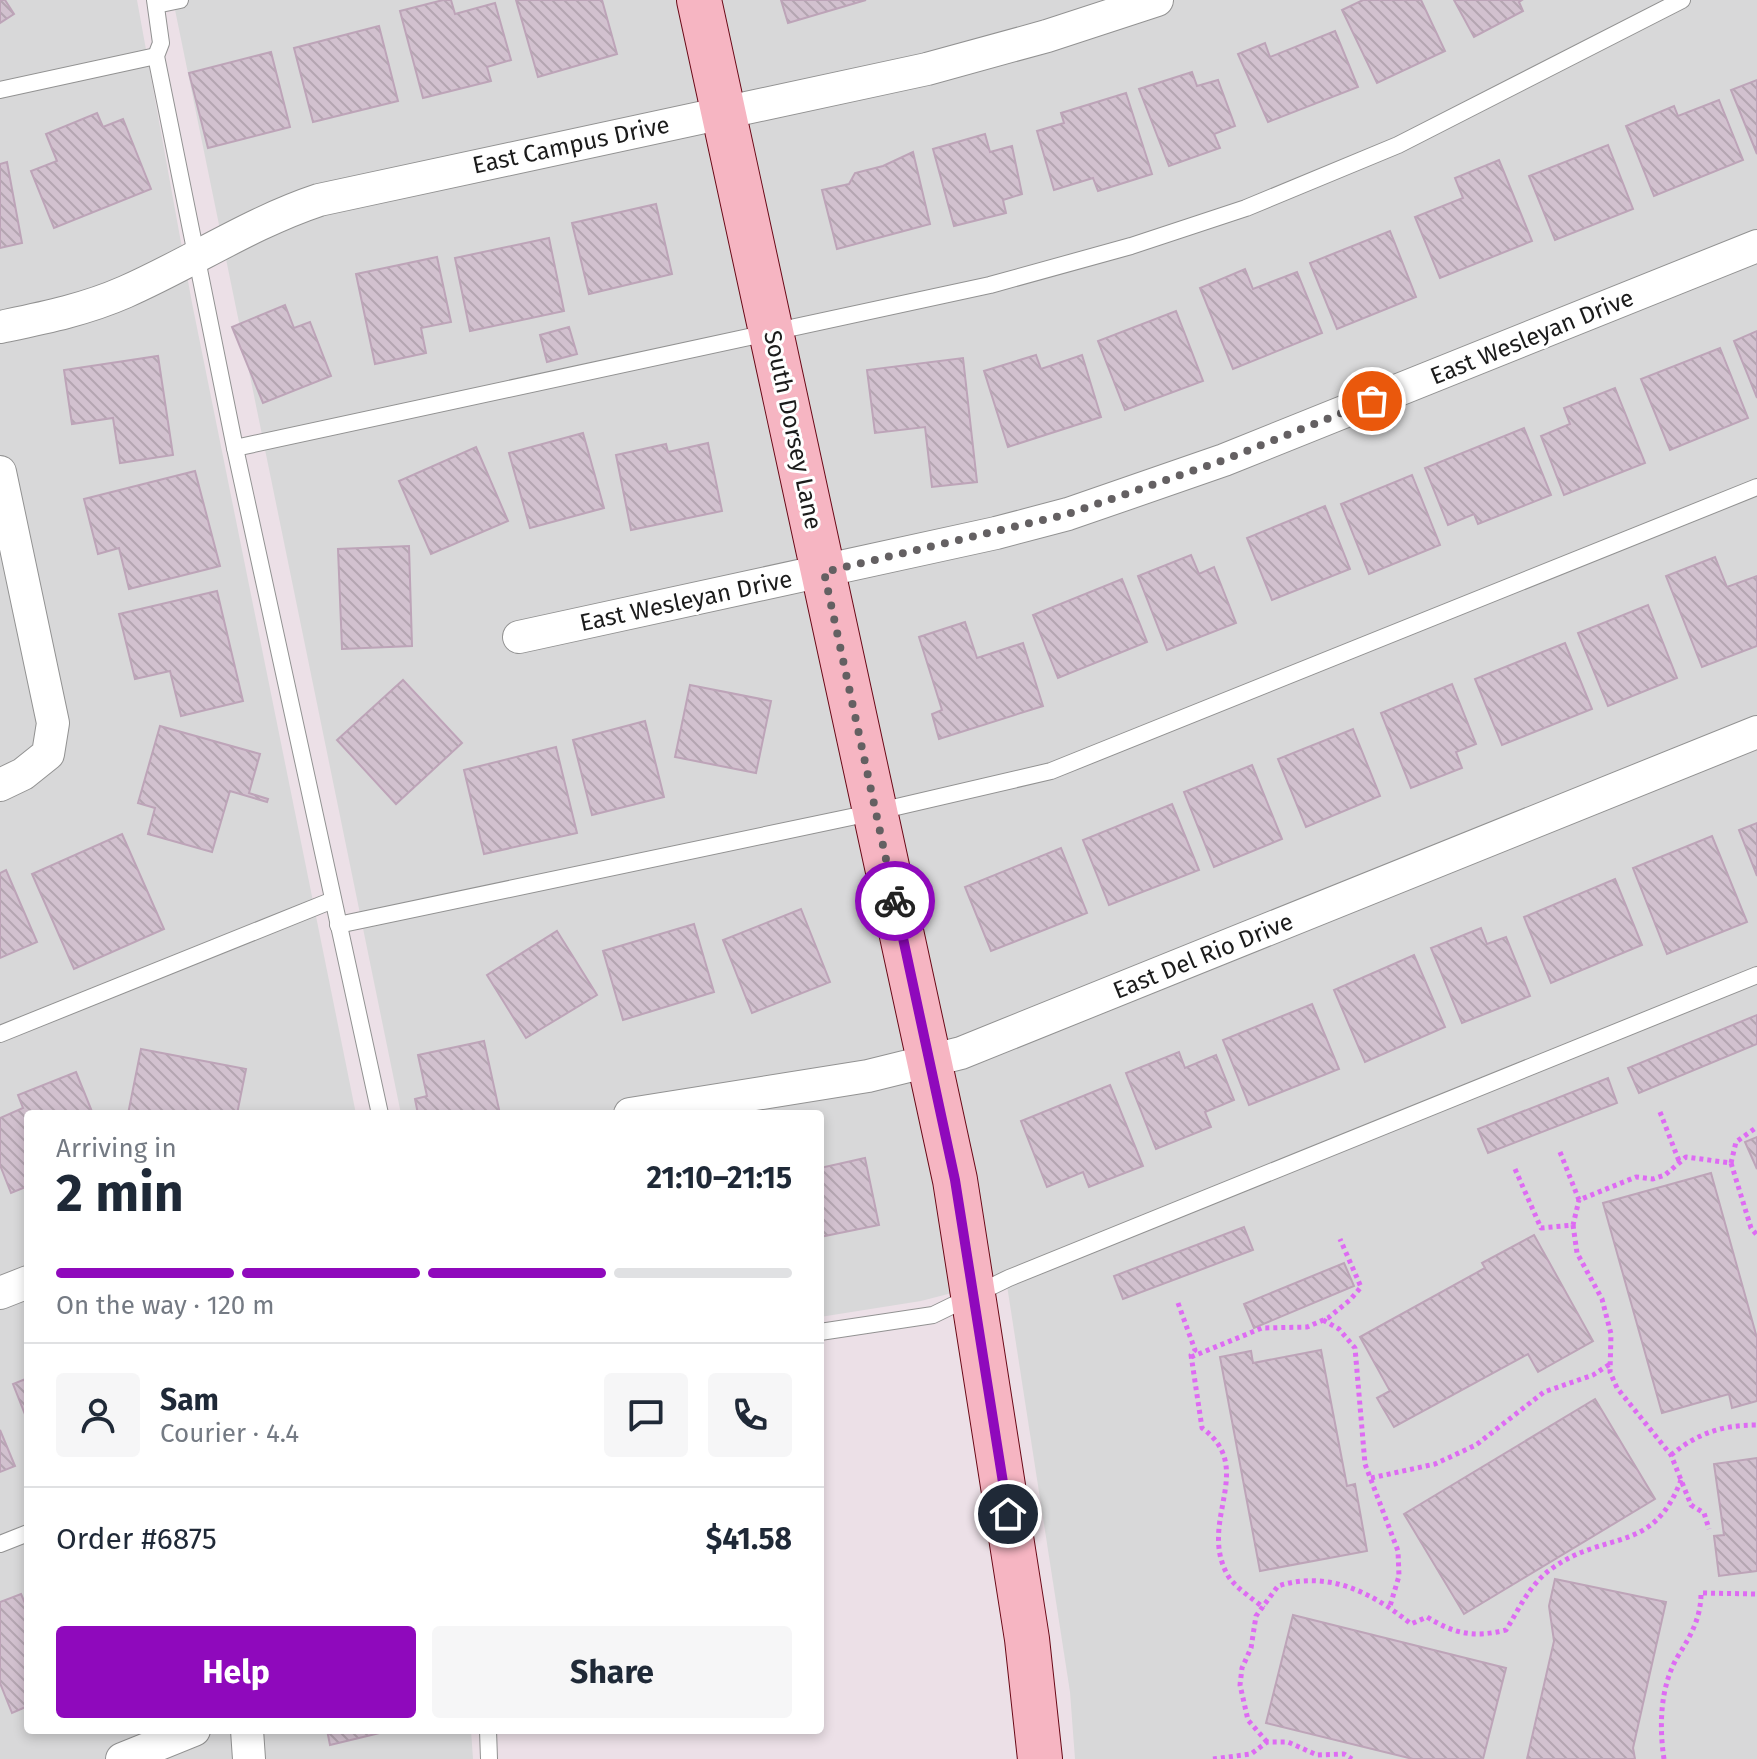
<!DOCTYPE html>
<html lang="en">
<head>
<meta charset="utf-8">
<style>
	:root { --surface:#fff; --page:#f6f6f7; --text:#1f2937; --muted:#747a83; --line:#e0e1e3; --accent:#8f09bc }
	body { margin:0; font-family:"Fira Sans",sans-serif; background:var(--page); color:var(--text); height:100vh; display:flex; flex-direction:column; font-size:30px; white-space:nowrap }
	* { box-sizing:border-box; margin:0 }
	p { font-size:26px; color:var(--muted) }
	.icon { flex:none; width:44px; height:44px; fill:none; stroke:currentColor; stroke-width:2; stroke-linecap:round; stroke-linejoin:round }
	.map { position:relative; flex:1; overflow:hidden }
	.sheet { position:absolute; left:24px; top:1110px; width:800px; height:624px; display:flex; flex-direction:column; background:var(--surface); border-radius:8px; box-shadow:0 4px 12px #0003 }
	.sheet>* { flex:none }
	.pin { position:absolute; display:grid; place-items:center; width:68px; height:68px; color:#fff; margin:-34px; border:4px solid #fff; border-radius:50%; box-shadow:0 2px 8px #0007 }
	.courier { position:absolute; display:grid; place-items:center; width:80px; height:80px; margin:-40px; border:6px solid #8f09bc; border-radius:50%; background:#fff; color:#222; box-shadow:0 2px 10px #0007 }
	.headline em { font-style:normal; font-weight:700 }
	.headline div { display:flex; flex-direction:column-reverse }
	.headline { display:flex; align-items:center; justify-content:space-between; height:136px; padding:0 32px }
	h1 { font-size:52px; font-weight:700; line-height:60px }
	.bar { display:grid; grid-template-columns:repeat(4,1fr); gap:12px 8px; align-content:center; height:96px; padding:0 32px }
	.bar i { height:10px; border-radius:6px; background:var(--line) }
	.bar .selected { background:var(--accent) }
	.bar p { grid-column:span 4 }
	.line { display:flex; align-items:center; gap:20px; padding:0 32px; border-top:2px solid var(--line) }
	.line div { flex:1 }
	.round { display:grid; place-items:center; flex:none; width:84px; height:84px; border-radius:8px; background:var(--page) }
	.button { display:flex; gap:16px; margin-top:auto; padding:16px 32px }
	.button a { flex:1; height:92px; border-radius:8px; background:var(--accent); color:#fff; font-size:32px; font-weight:700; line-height:92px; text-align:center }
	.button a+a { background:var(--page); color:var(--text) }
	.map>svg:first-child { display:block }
	.residential { fill:#d8d8d9 }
	.building { fill:url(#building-back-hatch); stroke:#bda4b8; stroke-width:2 }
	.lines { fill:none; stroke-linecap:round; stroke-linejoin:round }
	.lane-casing { stroke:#929292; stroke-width:18 }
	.street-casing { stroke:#929292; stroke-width:34 }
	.secondary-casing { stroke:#6a0917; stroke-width:46 }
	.path { stroke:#de6bf3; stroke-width:5; stroke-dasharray:4 4; stroke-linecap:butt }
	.lane { stroke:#fff; stroke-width:16 }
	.street { stroke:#fff; stroke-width:32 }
	.secondary { stroke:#f6b5c2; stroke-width:44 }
	.done { stroke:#646062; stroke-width:8; stroke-dasharray:0 14.4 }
	.route { stroke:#8f09bc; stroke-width:10 }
	.labels { text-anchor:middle; stroke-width:6; stroke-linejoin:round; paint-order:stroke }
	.street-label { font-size:24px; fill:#1b1b1b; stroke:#fff }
</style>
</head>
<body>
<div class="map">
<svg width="1757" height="1759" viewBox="0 0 1757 1759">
	<defs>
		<pattern id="building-back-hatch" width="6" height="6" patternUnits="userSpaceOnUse" patternTransform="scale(2)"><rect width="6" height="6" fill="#d2c1cf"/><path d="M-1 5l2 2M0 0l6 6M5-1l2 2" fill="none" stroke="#b4a5b1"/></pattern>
	</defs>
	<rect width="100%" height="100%" fill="#ece0e7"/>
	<g class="residential">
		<polygon points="0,0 137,0 192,303 356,1114 28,1114 28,1730 471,1730 473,1759 0,1759"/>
		<polygon points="173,0 1757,0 1757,1759 1075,1759 1070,1692 1006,1279 921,1301 820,1317 820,1114 401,1114"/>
	</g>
	<g class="building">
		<polygon points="0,0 5,0 14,14 0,23"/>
		<polygon points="443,0 451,0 455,14 495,3 511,60 487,67 491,81 423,98 400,11"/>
		<polygon points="516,0 602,0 617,54 538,77"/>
		<polygon points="781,0 866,0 788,23"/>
		<polygon points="1363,0 1421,0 1445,51 1377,83 1342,10"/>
		<polygon points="1454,0 1522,0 1519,2 1523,11 1474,37"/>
		<polygon points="379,26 398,101 313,122 294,48"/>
		<polygon points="1335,31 1358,87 1268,122 1238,54 1265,43 1270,57"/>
		<polygon points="271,52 290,127 208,148 189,73"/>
		<polygon points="1192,72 1197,86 1218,80 1235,126 1214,134 1220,148 1169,166 1139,89"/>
		<polygon points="1757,80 1757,154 1731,90"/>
		<polygon points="1126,93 1152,174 1098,191 1093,178 1054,190 1037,131 1064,123 1061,113"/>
		<polygon points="1719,100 1743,160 1654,196 1626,126 1674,106 1678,116"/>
		<polygon points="97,113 103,127 123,119 151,189 54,228 31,171 57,161 46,134"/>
		<polygon points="985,134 990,152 1012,146 1022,194 1003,200 1006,213 954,226 933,149"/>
		<polygon points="1608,145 1633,209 1555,240 1529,176"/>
		<polygon points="913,152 930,224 837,249 822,190 849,184 855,173 883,166"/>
		<polygon points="1499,160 1532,241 1440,278 1415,217 1463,198 1455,178"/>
		<polygon points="7,162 22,243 0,248 0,164"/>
		<polygon points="656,204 672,274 589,294 572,223"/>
		<polygon points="1390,231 1416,297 1337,329 1310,263"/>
		<polygon points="549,238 564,311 470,331 455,258"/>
		<polygon points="437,257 451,322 421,328 426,353 375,364 356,274"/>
		<polygon points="1245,269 1253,289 1297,272 1322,333 1233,369 1200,288"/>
		<polygon points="285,305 294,328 310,322 331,376 263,403 232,327"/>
		<polygon points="1176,311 1203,381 1125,410 1098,341"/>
		<polygon points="569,327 577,354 547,362 540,335"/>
		<polygon points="1757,331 1757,398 1734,341"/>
		<polygon points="1720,348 1748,418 1670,450 1641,379"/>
		<polygon points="1036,355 1041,369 1082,355 1101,417 1008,447 984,371"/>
		<polygon points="158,356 173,455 120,463 113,418 72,424 64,370"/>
		<polygon points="963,358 977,482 932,487 925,427 875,433 867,370"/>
		<polygon points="1615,388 1645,463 1564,495 1541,436 1570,424 1564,408"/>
		<polygon points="1524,428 1551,495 1478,524 1474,514 1448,525 1425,468"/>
		<polygon points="583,433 604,508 530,528 509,453"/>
		<polygon points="708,443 722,511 631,530 616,455 666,444 668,452"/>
		<polygon points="476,447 508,521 431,554 399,481"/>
		<polygon points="195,471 220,566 129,589 119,548 98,554 84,499"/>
		<polygon points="1412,475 1440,545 1369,574 1341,504"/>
		<polygon points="1325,506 1350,569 1272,600 1247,538"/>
		<polygon points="409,546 412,646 342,649 338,549"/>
		<polygon points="1191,555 1199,574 1214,567 1236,623 1167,650 1138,576"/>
		<polygon points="1715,557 1727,587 1757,576 1757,646 1702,667 1666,576"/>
		<polygon points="1122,579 1147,642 1058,678 1033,615"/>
		<polygon points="217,591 243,701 181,716 170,671 135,679 119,614"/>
		<polygon points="1648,605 1677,678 1608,706 1578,633"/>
		<polygon points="965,622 977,658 1023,643 1043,706 939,739 932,714 942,710 919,637"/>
		<polygon points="1565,643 1592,709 1502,745 1475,679"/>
		<polygon points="403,680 462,743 396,804 337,740"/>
		<polygon points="1452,684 1476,744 1456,752 1462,768 1411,788 1381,713"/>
		<polygon points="690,685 771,701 756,773 675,757"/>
		<polygon points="645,721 664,797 592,815 573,740"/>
		<polygon points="160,726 260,754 249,793 268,799 267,802 230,791 212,852 148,834 155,808 138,803"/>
		<polygon points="1353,729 1380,796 1306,827 1278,759"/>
		<polygon points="556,747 577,833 484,854 464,770"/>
		<polygon points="1252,765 1282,839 1214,867 1184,792"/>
		<polygon points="1172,804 1199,870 1109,905 1083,840"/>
		<polygon points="1757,823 1757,876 1739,830"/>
		<polygon points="122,834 164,929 74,969 32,874"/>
		<polygon points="1712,836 1747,922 1667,954 1633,868"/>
		<polygon points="1061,848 1087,913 991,951 965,887"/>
		<polygon points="6,870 37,942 0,958 0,873"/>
		<polygon points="1615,879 1642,945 1551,983 1524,917"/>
		<polygon points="801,909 830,982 752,1013 723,940"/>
		<polygon points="694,924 714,992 623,1020 603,951"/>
		<polygon points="1481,928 1487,944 1506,937 1530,996 1462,1023 1431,948"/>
		<polygon points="557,931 597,995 526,1038 487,975"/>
		<polygon points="1414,955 1445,1027 1365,1062 1334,990"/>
		<polygon points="1312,1004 1339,1069 1249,1105 1223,1040"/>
		<polygon points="1757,1015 1757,1044 1639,1093 1628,1068"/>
		<polygon points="484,1041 500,1114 418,1114 415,1099 427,1096 418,1055"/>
		<polygon points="141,1049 246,1069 237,1114 128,1114"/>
		<polygon points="1179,1052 1185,1068 1216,1055 1234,1100 1205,1112 1211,1127 1156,1149 1126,1073"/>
		<polygon points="76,1072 93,1114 28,1114 28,1186 11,1193 0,1165 0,1118 23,1108 18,1095"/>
		<polygon points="1608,1078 1617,1103 1488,1153 1478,1129"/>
		<polygon points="1110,1085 1143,1166 1089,1187 1083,1172 1047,1187 1021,1121"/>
		<polygon points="1757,1137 1757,1169 1745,1142"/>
		<polygon points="865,1158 879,1225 820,1237 820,1168"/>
		<polygon points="1711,1173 1757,1338 1757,1401 1732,1408 1729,1394 1662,1413 1603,1203"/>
		<polygon points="1244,1227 1253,1250 1123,1299 1114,1276"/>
		<polygon points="1534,1235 1593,1341 1538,1372 1528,1354 1394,1427 1377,1398 1390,1391 1360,1337 1485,1268 1482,1263"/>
		<polygon points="1344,1263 1354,1286 1254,1328 1244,1304"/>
		<polygon points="1321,1350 1347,1486 1355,1484 1367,1551 1260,1571 1220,1357 1251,1351 1253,1363"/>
		<polygon points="28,1378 28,1422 13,1384"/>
		<polygon points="1595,1399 1655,1499 1464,1614 1404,1514"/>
		<polygon points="0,1430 15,1466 0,1472"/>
		<polygon points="1757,1458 1757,1571 1719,1576 1714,1536 1724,1535 1714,1464"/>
		<polygon points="1555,1579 1666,1602 1633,1748 1635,1759 1527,1759 1554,1641 1549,1606"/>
		<polygon points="21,1594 28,1610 28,1706 12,1713 0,1683 0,1602"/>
		<polygon points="1293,1615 1506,1668 1483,1759 1413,1759 1266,1723"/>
		<polygon points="327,1730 392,1730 330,1745"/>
	</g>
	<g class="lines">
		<g class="lane-casing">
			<g id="lane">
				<polyline points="155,0 161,43 156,56 235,448 380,1114"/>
				<polyline points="156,5 180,0"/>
				<polyline points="0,90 156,56"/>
				<polyline points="235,448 990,285 1131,246 1246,208 1398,145 1682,0"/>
				<polyline points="338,925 875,812 1051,771 1757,487"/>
				<polyline points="0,1034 333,900"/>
				<polyline points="820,1332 933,1315 1009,1278 1757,975"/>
				<polyline points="0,1544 28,1533"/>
				<polyline points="488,1730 489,1759"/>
			</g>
		</g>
		<g class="street-casing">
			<g id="street">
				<path d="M0,327c43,-9 84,-17 125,-35 66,-29 125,-69 194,-92l608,-131 120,-33 110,-36"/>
				<polyline points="0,472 53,723 48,754 23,774 0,785"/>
				<polyline points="519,637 996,533 1068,514 1224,460 1757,246"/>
				<polyline points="630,1114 868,1076 961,1053 1757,732"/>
				<polyline points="0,1293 28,1282"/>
				<polyline points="247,1730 249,1759"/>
				<polyline points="122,1759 194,1730"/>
			</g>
		</g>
		<g class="secondary-casing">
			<polyline id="secondary" points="699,0 955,1180 1027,1639 1040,1759"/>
		</g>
		<g class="path">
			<polyline points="1660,1112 1679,1161"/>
			<polyline points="1560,1152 1579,1200 1636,1177 1653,1179 1665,1175 1686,1157 1731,1163 1751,1228 1757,1235"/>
			<polyline points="1731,1163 1736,1142 1757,1127"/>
			<polyline points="1515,1169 1541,1228 1573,1225 1579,1200"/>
			<polyline points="1573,1225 1577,1253 1602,1299 1611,1334 1610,1372 1617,1388 1671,1455 1691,1505 1704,1513 1709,1529"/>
			<path d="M1178,1303l17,47 -4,5 11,73c55,40 -4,92 25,146 6,12 26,25 37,34"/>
			<polyline points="1323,1320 1339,1329 1355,1348 1365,1464 1398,1551 1399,1576 1390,1606"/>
			<polyline points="1191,1357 1262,1328 1307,1327 1328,1318 1350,1300 1361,1287 1340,1239"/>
			<path d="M1671,1455c27,-22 51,-30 86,-30"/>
			<polyline points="1371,1478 1435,1464 1476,1445 1544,1392 1593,1375 1610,1364"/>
			<path d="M1267,1742l-19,-22 -8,-35 2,-17 9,-20 5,-32 22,-30c49,-16 94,6 133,38l16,-7c28,17 46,21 79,13 14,-23 25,-48 48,-63 54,-37 99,-13 127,-87"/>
			<polyline points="1213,1759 1251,1754 1267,1742 1288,1742 1317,1755 1344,1754 1352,1759"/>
			<path d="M1664,1759c-5,-33 -4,-73 14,-103 13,-21 23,-38 23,-63l56,1"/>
		</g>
		<use href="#lane" class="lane"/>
		<use href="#street" class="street"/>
		<use href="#secondary" class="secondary"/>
	</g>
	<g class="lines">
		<polyline class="done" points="895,901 824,572 1068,514 1224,460 1372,401"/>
		<polyline class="route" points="895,901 955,1180 1008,1514"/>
	</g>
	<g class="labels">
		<g class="street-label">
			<text transform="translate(571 145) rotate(-12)" y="8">East Campus Drive</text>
			<text transform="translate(1532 337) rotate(-22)" y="8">East Wesleyan Drive</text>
			<text transform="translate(793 430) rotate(78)" y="8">South Dorsey Lane</text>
			<text transform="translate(686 601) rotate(-12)" y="8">East Wesleyan Drive</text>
			<text transform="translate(1203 956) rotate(-22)" y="8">East Del Rio Drive</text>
		</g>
	</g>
</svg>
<div class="pin" style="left:1372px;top:401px;background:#ea580c"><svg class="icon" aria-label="bag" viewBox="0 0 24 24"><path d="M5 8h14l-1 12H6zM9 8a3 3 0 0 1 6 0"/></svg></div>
<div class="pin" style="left:1008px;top:1514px;background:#1f2937"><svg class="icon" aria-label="home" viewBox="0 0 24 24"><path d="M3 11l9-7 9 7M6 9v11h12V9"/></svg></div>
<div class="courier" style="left:895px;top:901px"><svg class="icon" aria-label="bike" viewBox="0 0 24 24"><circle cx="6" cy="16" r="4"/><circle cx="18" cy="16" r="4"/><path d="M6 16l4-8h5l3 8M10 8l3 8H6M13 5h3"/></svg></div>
<section class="sheet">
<div class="headline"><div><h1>2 min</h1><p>Arriving in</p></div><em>21:10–21:15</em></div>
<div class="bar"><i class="selected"></i><i class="selected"></i><i class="selected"></i><i></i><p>On the way · 120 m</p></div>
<div class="line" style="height:144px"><a class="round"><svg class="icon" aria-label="person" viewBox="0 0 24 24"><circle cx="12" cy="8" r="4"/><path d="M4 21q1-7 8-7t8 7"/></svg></a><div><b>Sam</b><p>Courier · 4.4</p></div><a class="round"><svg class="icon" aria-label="chat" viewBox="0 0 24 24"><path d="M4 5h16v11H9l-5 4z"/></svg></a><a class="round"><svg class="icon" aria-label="phone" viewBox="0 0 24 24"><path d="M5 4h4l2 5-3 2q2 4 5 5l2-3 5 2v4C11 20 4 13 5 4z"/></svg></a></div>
<div class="line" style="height:104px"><div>Order #6875</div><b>$41.58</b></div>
<div class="button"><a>Help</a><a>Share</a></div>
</section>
</div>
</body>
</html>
